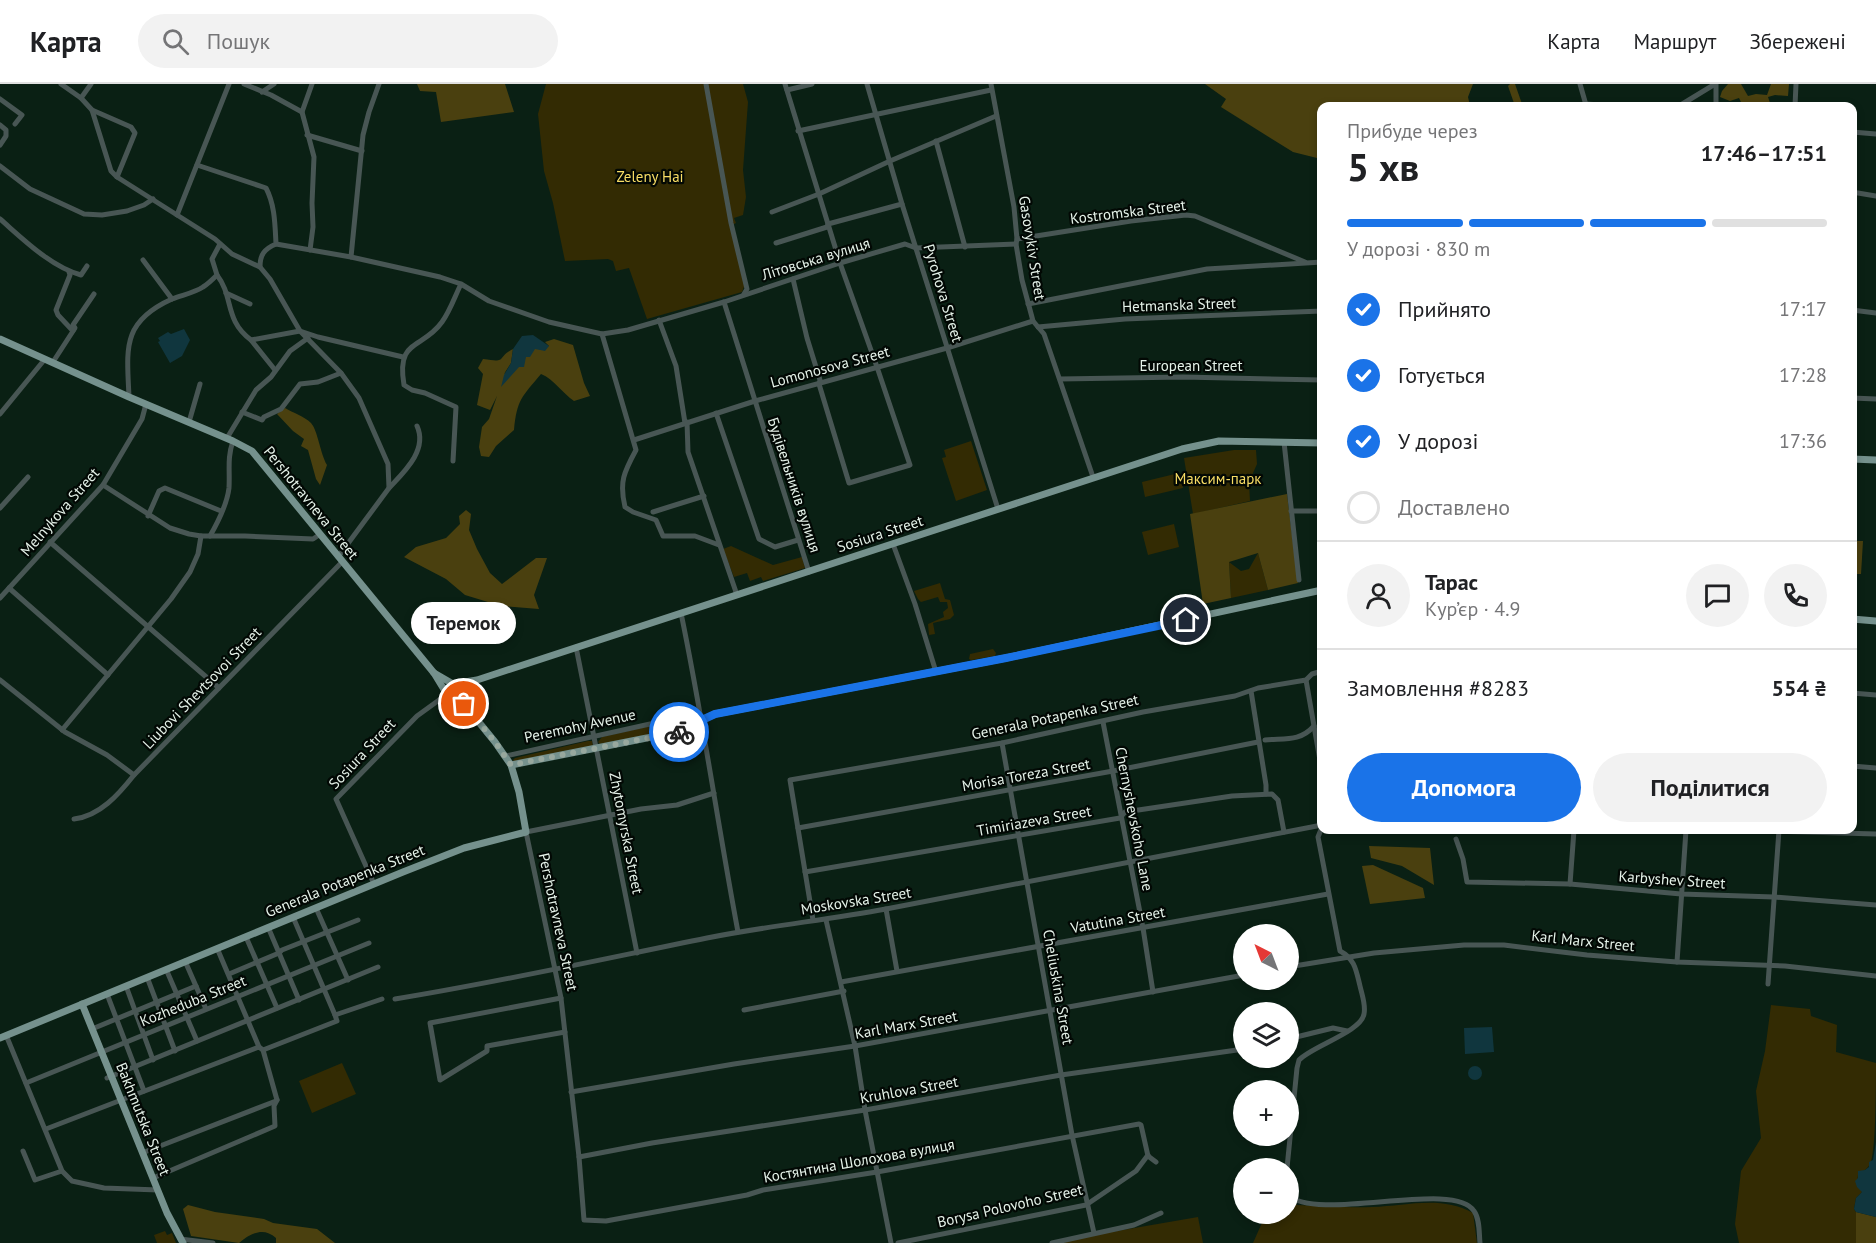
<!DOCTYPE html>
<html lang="uk">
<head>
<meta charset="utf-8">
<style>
	:root { --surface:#fff; --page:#f2f2f2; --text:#202124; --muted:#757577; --line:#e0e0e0; --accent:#1a73e8 }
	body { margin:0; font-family:"PT Sans",sans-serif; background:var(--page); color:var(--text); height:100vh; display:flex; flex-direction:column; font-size:22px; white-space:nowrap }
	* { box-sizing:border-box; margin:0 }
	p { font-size:20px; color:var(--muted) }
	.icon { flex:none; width:33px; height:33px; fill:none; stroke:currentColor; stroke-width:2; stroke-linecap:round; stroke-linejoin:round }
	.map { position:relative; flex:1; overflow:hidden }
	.panel { position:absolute; left:1317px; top:18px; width:540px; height:732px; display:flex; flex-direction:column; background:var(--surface); border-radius:12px; box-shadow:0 3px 9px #0003 }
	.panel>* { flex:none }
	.needle { width:39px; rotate:318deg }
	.fabs { position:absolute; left:1233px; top:840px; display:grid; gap:12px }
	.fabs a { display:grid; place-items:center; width:66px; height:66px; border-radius:50%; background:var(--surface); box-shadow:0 3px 9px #0003; font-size:30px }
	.pin { position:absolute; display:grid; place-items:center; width:51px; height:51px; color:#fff; margin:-26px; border:3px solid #fff; border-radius:50%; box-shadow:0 2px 6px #0007 }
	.courier { position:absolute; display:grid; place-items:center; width:60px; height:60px; margin:-30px; border:4px solid #1a73e8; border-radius:50%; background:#fff; color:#222; box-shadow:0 2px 8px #0007 }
	.bubble { position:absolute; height:42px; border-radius:21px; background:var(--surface); box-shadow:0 3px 9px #0003; font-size:20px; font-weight:700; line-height:42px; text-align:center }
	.head em { font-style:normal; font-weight:700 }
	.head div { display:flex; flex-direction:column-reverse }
	.head { display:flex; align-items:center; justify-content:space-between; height:102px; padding:0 30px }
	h1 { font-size:39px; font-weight:700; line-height:45px }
	.bar { display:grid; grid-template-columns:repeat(4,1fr); gap:9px 6px; align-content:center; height:72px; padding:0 30px }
	.bar i { height:8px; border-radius:4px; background:var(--line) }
	.bar .current { background:var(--accent) }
	.bar p { grid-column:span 4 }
	.line { display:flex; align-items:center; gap:15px; padding:0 30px; border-top:2px solid var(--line) }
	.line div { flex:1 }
	.round { display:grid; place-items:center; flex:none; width:63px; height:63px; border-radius:32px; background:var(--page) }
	ol { padding:0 30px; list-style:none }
	li { display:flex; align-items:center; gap:18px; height:66px }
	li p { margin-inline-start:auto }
	li .icon { padding:6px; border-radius:50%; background:var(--accent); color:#fff; stroke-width:4 }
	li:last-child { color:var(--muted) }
	li i { width:33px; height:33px; border:3px solid var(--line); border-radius:50% }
	.cta { display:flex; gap:12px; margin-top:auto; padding:12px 30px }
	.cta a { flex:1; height:69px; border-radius:36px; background:var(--accent); color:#fff; font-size:24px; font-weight:700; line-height:69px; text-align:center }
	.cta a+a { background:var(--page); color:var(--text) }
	header { display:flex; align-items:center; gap:36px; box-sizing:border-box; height:84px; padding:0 30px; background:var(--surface); border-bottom:2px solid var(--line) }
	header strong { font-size:28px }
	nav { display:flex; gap:33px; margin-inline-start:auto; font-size:21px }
	.search { width:420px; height:54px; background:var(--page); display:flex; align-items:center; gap:15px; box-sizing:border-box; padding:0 21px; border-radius:33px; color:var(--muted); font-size:22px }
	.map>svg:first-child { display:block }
	.green { fill:#332b03 }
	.forest { fill:#4a400f }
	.water { fill:#10363e }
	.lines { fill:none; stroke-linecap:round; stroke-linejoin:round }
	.minor { stroke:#485654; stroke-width:5 }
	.major { stroke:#75918d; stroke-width:7 }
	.done { stroke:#98a89e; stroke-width:6; stroke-dasharray:0 10.8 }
	.route { stroke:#1a73e8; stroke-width:8 }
	.labels { text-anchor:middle; stroke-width:4.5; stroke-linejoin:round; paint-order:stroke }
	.park-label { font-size:15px; fill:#f8dd65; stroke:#020804 }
	.street-label { font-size:15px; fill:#e5f2e9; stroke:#020804 }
</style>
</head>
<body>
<header>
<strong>Карта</strong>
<div class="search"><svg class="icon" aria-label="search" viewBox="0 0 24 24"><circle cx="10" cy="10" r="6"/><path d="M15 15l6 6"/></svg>Пошук</div>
<nav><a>Карта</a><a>Маршрут</a><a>Збережені</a></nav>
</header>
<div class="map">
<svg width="1876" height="1159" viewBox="0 0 1876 1159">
	<rect width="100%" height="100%" fill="#0a2014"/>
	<g class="green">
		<polygon points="546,0 743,0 748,18 743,86 746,113 743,131 734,134 736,139 730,142 745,200 742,208 647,235 629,184 616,187 613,177 608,175 565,177 553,119 544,87 538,30"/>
		<polygon points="971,357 987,406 956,417 942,374 946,373 944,366"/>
		<polygon points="1234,366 1256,366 1257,380 1249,398 1250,417 1193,430 1184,374"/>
		<polygon points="1179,389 1183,404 1145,413 1142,398"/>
		<polygon points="1174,440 1179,463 1148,471 1142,448"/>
		<polygon points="731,462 773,481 802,473 805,484 763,497 761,493 750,497 747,489 734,493 723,465"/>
		<polygon points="1258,469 1268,506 1231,514 1229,478 1241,487 1249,485"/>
		<polygon points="940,499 945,515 950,516 954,531 950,535 933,539 935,550 929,551 928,540 944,533 943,528 948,524 947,518 940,518 938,513 921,518 918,515 914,507"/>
		<polygon points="993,565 996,569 995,572 971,576 969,575 970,570"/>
		<polygon points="690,633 696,636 697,641 600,660 598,658 602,653"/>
		<polygon points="588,657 592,657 593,662 515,679 513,676 515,674"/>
		<path d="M1771,921l39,4 1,7 26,9 -1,27 40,11c0,23 0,82 -5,99 -3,7 -8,9 -13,13l-1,8 5,9 -6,6 -2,11 2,3v31h-117l-4,-19 6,-53 20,-33 -5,-47 9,-40z"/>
		<polygon points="342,979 356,1010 312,1029 299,997"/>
		<path d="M1289,1118l8,3c25,1 50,3 75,2 35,-1 69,-12 101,6l4,30h-224l12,-27 2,-2h21z"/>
		<polygon points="1198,1133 1203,1159 1060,1159 1094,1151"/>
		<polygon points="165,1147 167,1151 172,1149 176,1159 157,1159 154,1151"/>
	</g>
	<g class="forest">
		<polygon points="417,0 505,0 514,28 441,38 436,8 420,7"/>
		<polygon points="1205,0 1473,0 1468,13 1470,22 1322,22 1321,75 1293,68 1221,23 1226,15"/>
		<polygon points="1510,0 1515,0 1522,20 1520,22 1515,22 1508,2"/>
		<polygon points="1728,0 1741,0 1748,12 1756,10 1767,11 1771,0 1789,0 1788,12 1775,11 1768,13 1770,19 1738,22 1741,18 1739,14 1730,17 1720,13 1722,7"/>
		<path d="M554,255l19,6 11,38 6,13 -16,5c-12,-8 -20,-22 -33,-27 -19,23 -24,25 -27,56l-18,16 -7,11 -8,-1 -2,-9 3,-20 7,-8 8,-23 -7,14 -13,-5 6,-31 -5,-6 5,-9c26,4 12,-1 30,-10l-2,14 -7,11 31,-26 14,-2 -4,-4z"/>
		<path d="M285,324c8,5 19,8 26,15 7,8 9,30 16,42l-7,20 -4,-6 -8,-29 -7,-4 3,-7 -11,-8 -16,-17z"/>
		<polygon points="1287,410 1298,499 1268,506 1258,469 1229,478 1231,514 1203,520 1190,430"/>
		<polygon points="466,426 471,430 469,446 477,465 490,489 502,500 536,474 547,474 534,511 539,525 501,522 465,511 446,495 404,473 416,463 446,454 460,440 459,432"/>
		<polygon points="1852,457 1863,457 1861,490 1853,490"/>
		<polygon points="1369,762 1430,764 1434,801 1402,782 1371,774"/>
		<polygon points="1373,781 1423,804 1425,814 1370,820 1362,782"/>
		<path d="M188,1121l27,7 49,7 9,4 44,6 18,14h-59v-5c-13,-12 -26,-4 -37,5l-48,-7 -8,-27z"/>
		<polygon points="1856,1128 1876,1133 1876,1159 1856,1159"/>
	</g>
	<g class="water">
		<polygon points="184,245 190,256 182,272 170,279 158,258 160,257 158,254 168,248 171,250"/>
		<polygon points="533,251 549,262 545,267 535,265 530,273 526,273 524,283 519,283 501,303 504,291 511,279 513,265 522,252"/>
		<polygon points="1492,943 1494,968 1465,970 1464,944"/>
		<circle cx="1475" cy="989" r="7"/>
		<polygon points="1876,1058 1876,1133 1856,1128 1854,1125 1856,1114 1862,1108 1857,1103 1855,1097 1858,1094 1858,1087 1865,1086 1869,1083 1869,1078 1873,1076"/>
	</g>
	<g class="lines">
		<g class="minor">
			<polyline points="61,0 81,14 92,26 111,87 117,93 215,155 232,170 260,183 270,195 300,247 341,289 359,314 388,380 389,404 338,473"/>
			<polyline points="244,0 271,11 302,28"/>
			<polyline points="706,0 731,139 747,205 744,210"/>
			<polyline points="785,0 840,179 877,283 910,381 849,399 819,300 820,296 807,254 793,195"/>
			<polyline points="867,0 902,120 998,425"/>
			<polyline points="991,0 1014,123 1017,155 1016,160 1022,196 1033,237 1044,250 1093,393"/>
			<polyline points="1580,0 1586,21"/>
			<polyline points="1716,0 1716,22"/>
			<polyline points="787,6 812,0"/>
			<polyline points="262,8 274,0"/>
			<polyline points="81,14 91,0"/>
			<polyline points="0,15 22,31 15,40"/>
			<polyline points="1579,22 1586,20 1615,22"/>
			<polyline points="1679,22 1715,0"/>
			<polyline points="1795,22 1796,0"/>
			<polyline points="92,26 131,43 135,49 117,93"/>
			<polyline points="0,41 6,46 6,52 0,61"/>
			<polyline points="798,47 991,6"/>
			<polyline points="1852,48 1876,50"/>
			<polyline points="307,51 362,67"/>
			<polyline points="936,57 965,163"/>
			<path d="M197,81l69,23c9,17 9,37 10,56 -12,5 -16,11 -16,23"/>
			<polyline points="0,82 30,105 84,130 102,131 127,127 144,121 153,115"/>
			<polyline points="1852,108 1876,112"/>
			<polyline points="772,128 819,110 890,77 996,32"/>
			<polyline points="177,131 229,0"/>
			<polyline points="1322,133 1320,136 1322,137"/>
			<path d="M0,135c23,20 51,48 81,56l6,-9"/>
			<polyline points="1017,155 1131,137 1186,131 1195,132 1305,178"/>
			<polyline points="776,159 827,143 828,140 902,120"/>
			<polyline points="276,160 351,173 440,193 461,200 489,217 549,238 602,250 628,246 724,218 840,179 905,160 916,164 1016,160"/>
			<polyline points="310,166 313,143 312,119 314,73 302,28 312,0"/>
			<polyline points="351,173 363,51 369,28 379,0"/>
			<polyline points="143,176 172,215"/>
			<polyline points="69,188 70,191 56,226 58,231 73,247"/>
			<path d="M217,191c17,22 7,45 34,65"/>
			<polyline points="226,209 250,220"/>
			<polyline points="724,218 809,488"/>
			<polyline points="1028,220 1207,185 1322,178"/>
			<polyline points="1852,226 1876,229"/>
			<polyline points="659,236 676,282 685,339"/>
			<polyline points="1038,243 1125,235 1322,227"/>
			<path d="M602,250l34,116c-12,22 -17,32 -11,57l8,5 23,8 7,16h32l24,9"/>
			<polyline points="53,278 75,244 73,241 94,210"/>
			<polyline points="275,286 251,256 300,247 318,253 403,273"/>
			<polyline points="1060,295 1183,293 1322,296"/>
			<path d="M129,313c-2,-48 -8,-75 43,-98 10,-4 22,-6 31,-12 5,-3 10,-8 14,-12l-5,-16 8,-15"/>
			<polyline points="1852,314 1876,315"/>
			<polyline points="242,328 262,336 264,333 281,325 300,300 318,298 341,289"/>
			<polyline points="716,329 759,455 775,463 798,456"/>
			<polyline points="0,330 45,275"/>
			<polyline points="189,338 200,300"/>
			<polyline points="687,338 688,368 737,511"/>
			<polyline points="227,354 256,306 271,293 290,267 308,254"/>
			<polyline points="634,356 755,317 947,264 1033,237"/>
			<polyline points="1284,358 1299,496"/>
			<path d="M453,377l3,-54 -31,-14 -13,-3 -8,-5c-8,-47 18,-35 38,-63 8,-11 13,-26 19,-38"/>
			<polyline points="103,401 170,444 189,450 201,452 245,452 313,455 319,451"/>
			<path d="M389,404c15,-16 39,-38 28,-62"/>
			<polyline points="0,424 28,393"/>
			<polyline points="1291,427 1322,427"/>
			<polyline points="653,428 704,412"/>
			<polyline points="148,432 159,407 165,404 221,427"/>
			<path d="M210,452c8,-14 17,-31 19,-48 1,-18 -2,-30 4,-47"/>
			<polyline points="50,458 219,604"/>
			<polyline points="893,460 915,520 936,588"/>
			<polyline points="9,504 108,591"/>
			<polyline points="0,514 103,401 142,335 146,320"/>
			<path d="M681,529c22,106 37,213 57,319"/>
			<polyline points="576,563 637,869"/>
			<polyline points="0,596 65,648 107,671 134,691"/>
			<polyline points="1306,596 1322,688"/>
			<polyline points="1251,607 1266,701 1266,710"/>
			<polyline points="1852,609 1876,611"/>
			<polyline points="1103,638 1143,844 1153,908"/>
			<polyline points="62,646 171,515 190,488 198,470 201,452"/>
			<path d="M1265,656c19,-2 35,2 49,-14"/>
			<polyline points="1002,659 1072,1051 1094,1149"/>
			<polyline points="506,672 695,630"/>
			<polyline points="1852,682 1876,684"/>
			<polyline points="714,709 677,721 641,725 526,748 561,914 579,1073 584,1136 606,1137 747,1111 763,1106 877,1088 1139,1040 1141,1041 1148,1072 1156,1078"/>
			<path d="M74,735c26,-3 45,-25 60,-44l208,-213"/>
			<polyline points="798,744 1113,687 1258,658"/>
			<polyline points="1736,746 1876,750"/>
			<polyline points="1456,755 1463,775 1467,798 1570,800 1681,810 1774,813 1876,821"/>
			<polyline points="805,788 1120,734 1125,728 1232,712 1272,710 1278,716 1284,748"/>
			<polyline points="374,800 336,715 417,632 446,611"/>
			<polyline points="1570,800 1574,746"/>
			<polyline points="316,824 348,896"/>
			<polyline points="886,825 897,887"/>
			<polyline points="293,833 335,931"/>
			<polyline points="813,836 790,696 1002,659 1143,628 1235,612 1258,604 1306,596 1312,590 1322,587"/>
			<polyline points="826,836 855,962 865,1026 891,1159"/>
			<polyline points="268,843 299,916"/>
			<polyline points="246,853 277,924"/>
			<polyline points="217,864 259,963"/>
			<polyline points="185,877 206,925"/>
			<polyline points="1677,878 1686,746"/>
			<polyline points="1288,883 1374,869 1464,861 1504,861 1587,871 1677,878 1785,882 1876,892"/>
			<polyline points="166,885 197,957"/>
			<polyline points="229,890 279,869 282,866 358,836"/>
			<polyline points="147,893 175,967"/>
			<polyline points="841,898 1328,810"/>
			<polyline points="1768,900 1779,746"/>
			<polyline points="126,902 153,976"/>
			<polyline points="107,910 144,1007"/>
			<polyline points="561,914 430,939 440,996 487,967 487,962 565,948"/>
			<path d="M395,915c105,-17 208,-40 312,-61 60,-12 120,-18 179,-29l436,-84"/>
			<polyline points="744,926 844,907"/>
			<polyline points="92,945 196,902"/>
			<polyline points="6,951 62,1087 72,1097 104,1104 158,1106"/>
			<polyline points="1288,955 1333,944 1347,947"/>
			<polyline points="263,966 277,1016"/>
			<polyline points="107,994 378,883"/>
			<polyline points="26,999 369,859"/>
			<polyline points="571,1008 734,980 855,962 1244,891"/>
			<polyline points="46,1045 259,963 263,966 337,937 335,931 382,915"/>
			<polyline points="23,1067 35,1096 62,1087"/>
			<polyline points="142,1069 276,1017"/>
			<polyline points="579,1073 652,1059 865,1026 1061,991 1244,965"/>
			<path d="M1287,1084l10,-100 2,-8c13,-14 62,-28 65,-46 2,-9 -2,-19 -4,-28 -4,-16 -5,-27 -20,-35l-22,-114 4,-10"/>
			<polyline points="153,1094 275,1042 274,1022 277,1016"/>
			<path d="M1288,1111c30,28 166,-16 186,16 6,8 5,23 6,32"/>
			<polyline points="180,1155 213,1159"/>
			<polyline points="898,1159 1086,1121 1136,1087 1148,1071"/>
			<polyline points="1052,1159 1134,1141 1161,1129"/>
		</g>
		<g class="major">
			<polyline points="0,255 129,313 233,357 252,367 434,589 448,612"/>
			<polyline points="1852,375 1876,376"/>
			<polyline points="1852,535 1876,537"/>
			<polyline points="434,589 453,600 477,596 1182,365 1219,357 1322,359"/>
			<polyline points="511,681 697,644 702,636 715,630 1006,574 1322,506"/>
			<polyline points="82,920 167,1129 183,1159"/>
			<polyline points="0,954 403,788 464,764 526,748 519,708 511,681 495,658 464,620 453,600"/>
		</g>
	</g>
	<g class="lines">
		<polyline class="done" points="464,620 495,658 511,681 679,648"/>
		<polyline class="route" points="679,648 698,644 702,636 715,630 1006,574 1186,536"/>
	</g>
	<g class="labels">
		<g class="park-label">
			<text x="650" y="98">Zeleny Hai</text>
			<text x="1218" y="400">Максим-парк</text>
		</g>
		<g class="street-label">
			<text transform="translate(1128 128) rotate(-7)" y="5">Kostromska Street</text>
			<text transform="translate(1032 164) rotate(81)" y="5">Gasovykiv Street</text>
			<text transform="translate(816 175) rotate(-17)" y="5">Літовська вулиця</text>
			<text transform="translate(943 209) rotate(73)" y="5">Pyrohova Street</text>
			<text transform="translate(1179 221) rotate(-2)" y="5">Hetmanska Street</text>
			<text x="1191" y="287">European Street</text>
			<text transform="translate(830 283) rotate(-15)" y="5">Lomonosova Street</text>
			<text transform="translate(794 401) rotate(72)" y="5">Будівельників вулиця</text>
			<text transform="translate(311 419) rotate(51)" y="5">Pershotravneva Street</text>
			<text transform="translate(60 428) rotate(-49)" y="5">Melnykova Street</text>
			<text transform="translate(880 450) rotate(-18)" y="5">Sosiura Street</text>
			<text transform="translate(202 604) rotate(-46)" y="5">Liubovi Shevtsovoi Street</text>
			<text transform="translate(1055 633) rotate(-12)" y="5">Generala Potapenka Street</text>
			<text transform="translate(580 642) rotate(-12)" y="5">Peremohy Avenue</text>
			<text transform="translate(362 670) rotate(-47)" y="5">Sosiura Street</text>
			<text transform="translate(1026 691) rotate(-10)" y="5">Morisa Toreza Street</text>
			<text transform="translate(1134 735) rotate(79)" y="5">Chernyshevskoho Lane</text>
			<text transform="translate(1034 737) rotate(-10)" y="5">Timiriazeva Street</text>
			<text transform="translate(626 749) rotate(79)" y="5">Zhytomyrska Street</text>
			<text transform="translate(1672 796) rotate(4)" y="5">Karbyshev Street</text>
			<text transform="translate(345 797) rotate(-22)" y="5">Generala Potapenka Street</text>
			<text transform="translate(856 817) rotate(-9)" y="5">Moskovska Street</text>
			<text transform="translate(1118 836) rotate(-10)" y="5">Vatutina Street</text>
			<text transform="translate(558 838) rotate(78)" y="5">Pershotravneva Street</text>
			<text transform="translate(1583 857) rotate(6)" y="5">Karl Marx Street</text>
			<text transform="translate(1058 903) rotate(80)" y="5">Cheliuskina Street</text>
			<text transform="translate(193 917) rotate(-22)" y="5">Kozheduba Street</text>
			<text transform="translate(906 941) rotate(-10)" y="5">Karl Marx Street</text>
			<text transform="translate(909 1006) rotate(-10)" y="5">Kruhlova Street</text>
			<text transform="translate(143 1035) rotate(68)" y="5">Bakhmutska Street</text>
			<text transform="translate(859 1077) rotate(-10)" y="5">Костянтина Шолохова вулиця</text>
			<text transform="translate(1010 1122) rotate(-13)" y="5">Borysa Polovoho Street</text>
		</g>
	</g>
</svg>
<div class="fabs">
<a><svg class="needle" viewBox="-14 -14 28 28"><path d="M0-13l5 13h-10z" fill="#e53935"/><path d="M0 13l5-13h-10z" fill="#757577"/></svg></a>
<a><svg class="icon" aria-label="layers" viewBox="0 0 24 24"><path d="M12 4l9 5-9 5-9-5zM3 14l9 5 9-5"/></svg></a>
<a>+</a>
<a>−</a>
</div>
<div class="pin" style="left:464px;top:620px;background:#ea580c"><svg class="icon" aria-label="bag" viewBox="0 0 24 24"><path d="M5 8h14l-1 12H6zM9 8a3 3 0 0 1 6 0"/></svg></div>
<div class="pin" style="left:1186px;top:536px;background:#1f2937"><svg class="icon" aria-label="home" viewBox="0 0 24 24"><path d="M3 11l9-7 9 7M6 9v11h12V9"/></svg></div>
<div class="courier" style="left:679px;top:648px"><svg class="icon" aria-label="bike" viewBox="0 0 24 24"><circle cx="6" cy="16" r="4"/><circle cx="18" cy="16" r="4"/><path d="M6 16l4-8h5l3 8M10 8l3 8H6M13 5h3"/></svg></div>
<div class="bubble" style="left:411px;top:518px;width:105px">Теремок</div>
<section class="panel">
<div class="head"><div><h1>5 хв</h1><p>Прибуде через</p></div><em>17:46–17:51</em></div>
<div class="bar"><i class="current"></i><i class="current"></i><i class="current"></i><i></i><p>У дорозі · 830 m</p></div>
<ol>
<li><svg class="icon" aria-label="check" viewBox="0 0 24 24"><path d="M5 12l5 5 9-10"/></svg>Прийнято<p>17:17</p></li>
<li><svg class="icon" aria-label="check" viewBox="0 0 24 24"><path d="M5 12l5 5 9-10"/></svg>Готується<p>17:28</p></li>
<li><svg class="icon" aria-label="check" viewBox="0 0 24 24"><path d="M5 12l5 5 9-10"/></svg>У дорозі<p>17:36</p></li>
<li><i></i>Доставлено</li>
</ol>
<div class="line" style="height:108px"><a class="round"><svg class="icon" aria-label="person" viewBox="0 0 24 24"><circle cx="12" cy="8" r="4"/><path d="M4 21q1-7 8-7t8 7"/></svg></a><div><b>Тарас</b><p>Кур’єр · 4.9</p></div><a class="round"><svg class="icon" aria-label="chat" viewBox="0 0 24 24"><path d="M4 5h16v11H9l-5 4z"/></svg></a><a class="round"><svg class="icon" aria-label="phone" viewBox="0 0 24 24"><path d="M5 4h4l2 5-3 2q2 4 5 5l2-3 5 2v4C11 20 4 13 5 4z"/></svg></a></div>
<div class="line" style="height:78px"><div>Замовлення #8283</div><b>554 ₴</b></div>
<div class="cta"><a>Допомога</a><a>Поділитися</a></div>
</section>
</div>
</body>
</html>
